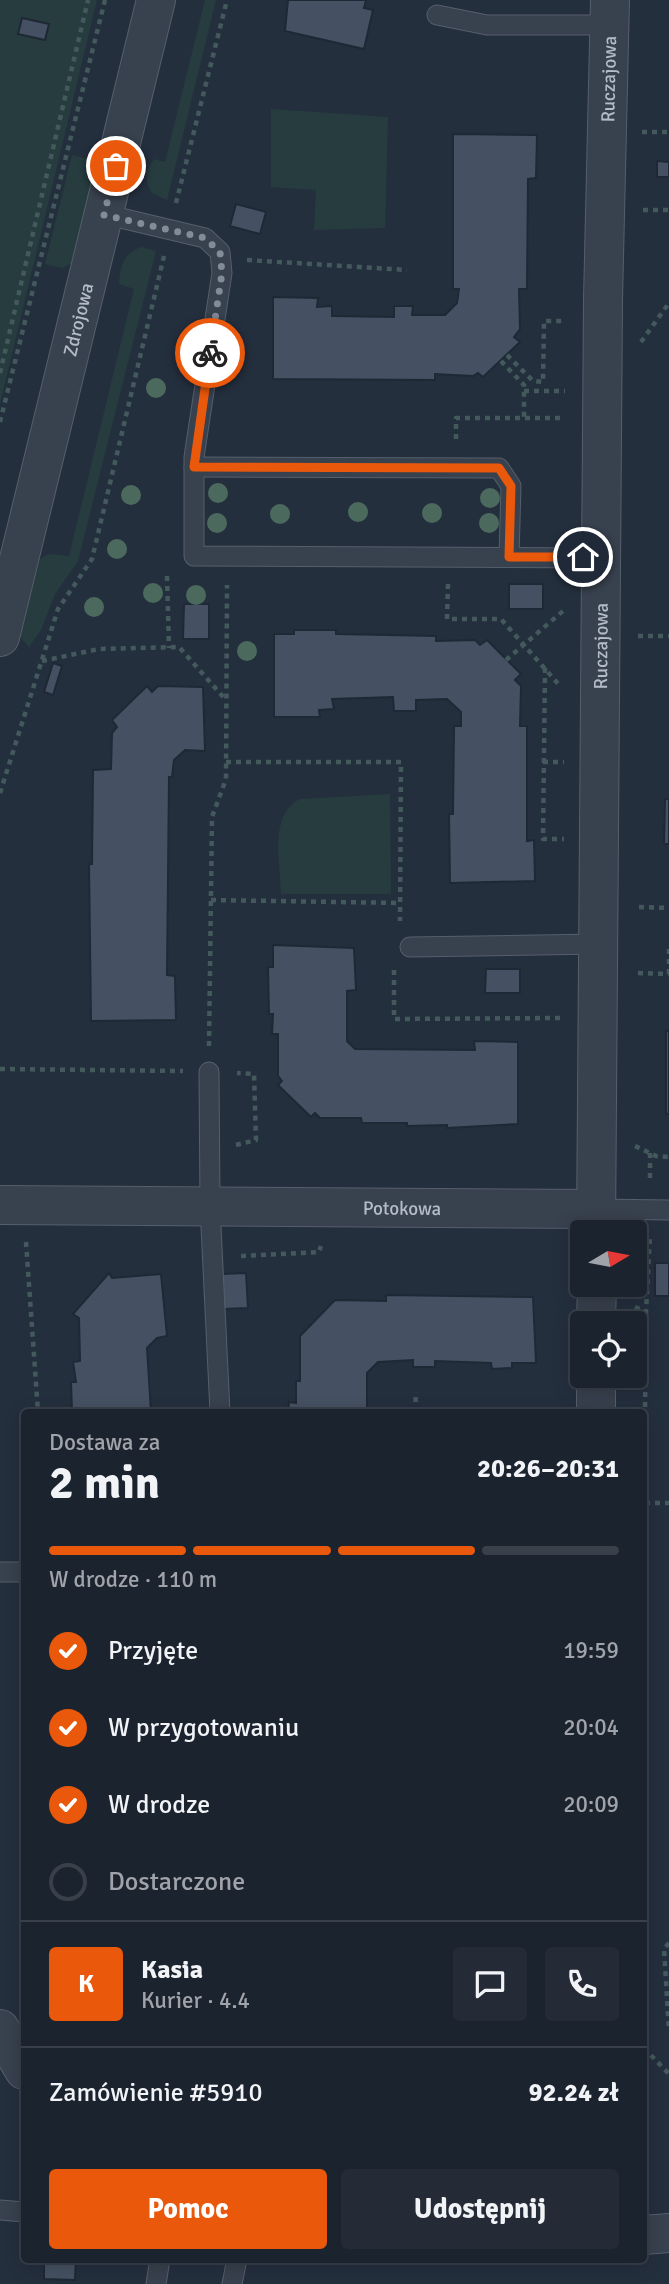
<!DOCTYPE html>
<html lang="pl">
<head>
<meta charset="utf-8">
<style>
	:root { --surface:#1b232e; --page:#242b36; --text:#f1f3f6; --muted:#a0a4aa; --line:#39404a; --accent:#ea580c }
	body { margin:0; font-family:Signika,sans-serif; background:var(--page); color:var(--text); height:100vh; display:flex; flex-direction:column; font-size:26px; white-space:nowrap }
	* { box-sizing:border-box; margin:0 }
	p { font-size:23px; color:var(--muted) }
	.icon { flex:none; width:38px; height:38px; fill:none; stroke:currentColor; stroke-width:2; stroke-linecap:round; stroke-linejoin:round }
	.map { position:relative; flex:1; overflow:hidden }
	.details { position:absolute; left:21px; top:1409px; width:626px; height:854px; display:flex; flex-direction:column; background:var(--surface); border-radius:7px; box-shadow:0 4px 18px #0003,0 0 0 2px var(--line) }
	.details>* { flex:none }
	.needle { width:46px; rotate:80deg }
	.buttons { position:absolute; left:570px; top:1220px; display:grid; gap:14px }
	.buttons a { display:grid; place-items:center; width:77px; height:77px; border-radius:7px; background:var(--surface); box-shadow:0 4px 18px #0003,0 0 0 2px var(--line); font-size:35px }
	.pin { position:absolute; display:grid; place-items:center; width:60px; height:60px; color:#fff; margin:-30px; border:4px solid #fff; border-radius:50%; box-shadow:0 2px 7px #0007 }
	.courier { position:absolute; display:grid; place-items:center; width:70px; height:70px; margin:-35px; border:5px solid #ea580c; border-radius:50%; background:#fff; color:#222; box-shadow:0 2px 9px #0007 }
	.summary em { font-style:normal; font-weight:700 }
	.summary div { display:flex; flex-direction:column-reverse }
	.summary { display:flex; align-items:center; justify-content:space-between; height:119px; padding:0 28px }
	h1 { font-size:46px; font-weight:700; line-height:52px }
	.bar { display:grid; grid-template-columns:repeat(4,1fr); gap:10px 7px; align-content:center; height:84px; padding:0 28px }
	.bar i { height:9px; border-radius:5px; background:var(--line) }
	.bar .current { background:var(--accent) }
	.bar p { grid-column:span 4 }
	.line { display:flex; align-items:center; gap:18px; padding:0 28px; border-top:2px solid var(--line) }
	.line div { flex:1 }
	.round { display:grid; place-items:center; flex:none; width:74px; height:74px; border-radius:7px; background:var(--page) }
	ol { padding:0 28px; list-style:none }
	li { display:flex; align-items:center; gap:21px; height:77px }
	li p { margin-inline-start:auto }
	li .icon { padding:7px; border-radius:50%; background:var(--accent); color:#fff; stroke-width:4 }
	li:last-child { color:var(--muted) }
	li i { width:38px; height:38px; border:4px solid var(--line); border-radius:50% }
	.cta { display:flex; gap:14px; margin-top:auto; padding:14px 28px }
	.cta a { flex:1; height:80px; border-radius:7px; background:var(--accent); color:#fff; font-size:28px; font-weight:700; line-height:80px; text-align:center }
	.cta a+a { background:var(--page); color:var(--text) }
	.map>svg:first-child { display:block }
	.green { fill:#263c3f }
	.building { fill:#455162; stroke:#1f2835; stroke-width:2 }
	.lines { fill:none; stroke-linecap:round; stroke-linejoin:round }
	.service-casing { stroke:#565f6c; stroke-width:21 }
	.minor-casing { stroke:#565f6c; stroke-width:40 }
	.tertiary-casing { stroke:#565f6c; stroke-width:40 }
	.path { stroke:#44595c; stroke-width:4.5; stroke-dasharray:5 5; stroke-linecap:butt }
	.service { stroke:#38414e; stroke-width:19 }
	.minor { stroke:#38414e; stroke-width:38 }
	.tertiary { stroke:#38414e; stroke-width:38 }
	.tree { fill:#4b6a5d }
	.done { stroke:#828b98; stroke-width:7; stroke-dasharray:0 12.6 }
	.route { stroke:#ea580c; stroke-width:9 }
	.labels { text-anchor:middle; stroke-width:5; stroke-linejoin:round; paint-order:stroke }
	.street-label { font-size:19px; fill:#b4bcc9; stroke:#1d2633 }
</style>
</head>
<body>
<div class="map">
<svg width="669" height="2284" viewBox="0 0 669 2284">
	<rect width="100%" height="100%" fill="#242f3e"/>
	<g class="green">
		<polygon points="0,0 97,0 0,404"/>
		<path d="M205,0h11l-49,200 -15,-7c-8,-13 -7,-21 2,-34l11,3z"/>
		<polygon points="271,109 388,117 385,228 314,230 316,190 271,187"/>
		<polygon points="72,155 89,159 96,168 72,263 62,268 45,264"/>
		<path d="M141,247l15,4 -78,310 -23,33 -14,36 -12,17 -9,-10 20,-78 9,-5 20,2 65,-267 -15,-5c1,-18 4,-30 22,-37z"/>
		<path d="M390,794l1,100h-110c0,-30 -13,-79 19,-95z"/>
	</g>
	<g class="building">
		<polygon points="288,0 366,0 364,8 373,10 364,49 285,31"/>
		<polygon points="22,18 49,24 45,40 18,34"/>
		<polygon points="453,134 537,135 536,178 528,179 527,289 519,289 520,329 514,337 520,342 483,377 478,373 473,376 435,374 435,380 273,379 273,297 318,298 317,307 332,306 332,316 394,317 394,306 413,306 412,315 445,315 457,303 459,289 453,289"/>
		<polygon points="657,161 669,162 669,177 657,177"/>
		<polygon points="236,204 266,212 260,234 230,226"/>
		<rect x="509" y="584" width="34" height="25"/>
		<polygon points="184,604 209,604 209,639 183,639"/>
		<polygon points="294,630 336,630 336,634 436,636 436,641 475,640 480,645 487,640 521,674 515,680 521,686 520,726 527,726 527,841 534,840 535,881 450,883 449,814 453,814 454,726 461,726 461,712 447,699 416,700 416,711 394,711 393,697 332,699 334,709 319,710 320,717 274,717 274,634 294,634"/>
		<polygon points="53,663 62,666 53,695 44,692"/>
		<polygon points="147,686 152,692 158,686 203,687 205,751 185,750 174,760 172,777 169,777 167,975 175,976 176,1020 91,1021 89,864 92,864 93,770 111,769 112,733 117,727 112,720"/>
		<polygon points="665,799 669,799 669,844 664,844"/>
		<polygon points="273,945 354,948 356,990 347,991 347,1041 355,1049 475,1050 474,1041 518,1042 518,1124 447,1128 447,1125 407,1126 407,1123 362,1123 361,1118 320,1118 315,1113 311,1117 278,1085 282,1081 278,1076 278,1034 272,1034 273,1014 269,1014 268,967 273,967"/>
		<polygon points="486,969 520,969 520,993 485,993"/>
		<rect x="666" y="1031" width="3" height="83"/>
		<rect x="655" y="1263" width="14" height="33"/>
		<polygon points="109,1273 112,1278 161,1274 167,1336 157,1338 147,1348 151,1412 72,1412 71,1382 76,1382 73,1362 80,1361 79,1318 73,1314"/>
		<polygon points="246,1273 248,1308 223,1309 222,1274"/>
		<polygon points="386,1295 533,1297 536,1363 512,1363 512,1368 492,1369 491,1363 435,1361 435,1367 413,1367 413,1360 378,1362 367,1373 367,1412 288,1412 289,1402 296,1403 296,1381 300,1381 300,1336 335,1300 386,1301"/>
		<polygon points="44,2259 76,2259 75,2280 44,2279"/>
	</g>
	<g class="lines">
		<g class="service-casing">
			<g id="service">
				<polyline points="437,15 487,25 609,25"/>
				<polyline points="104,214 205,238 220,252 222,273 194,457 194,556 602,558"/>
				<polyline points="194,467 499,468 511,486 509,557"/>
				<polyline points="410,947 599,944"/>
				<polyline points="209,1072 210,1206 220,1412"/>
				<polyline points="596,1209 669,1210"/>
				<polyline points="2,1572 24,1572"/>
				<polyline points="0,2210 24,2212"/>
				<polyline points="156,2284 160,2259"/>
				<polyline points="232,2284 237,2259"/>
			</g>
		</g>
		<g class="minor-casing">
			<g id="minor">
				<path id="s1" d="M0,1205l596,4"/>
				<path id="s2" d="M596,1232l7,-932 7,-300"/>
				<polyline points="596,1323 597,1284"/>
				<polyline points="596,1412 596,1376"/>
			</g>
		</g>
		<g class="tertiary-casing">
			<g id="tertiary">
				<path id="s3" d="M0,637l156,-637"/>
				<polyline points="0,2029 24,2070"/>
				<polyline points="644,2235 669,2233"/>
			</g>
		</g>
		<g class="path">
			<polyline points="642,132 669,132"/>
			<polyline points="176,203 227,0"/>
			<polyline points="643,210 669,210"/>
			<polyline points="247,260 407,270"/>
			<polyline points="641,342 669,303"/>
			<polyline points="507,355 533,381 543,382 544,321 563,321"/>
			<polyline points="501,361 524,385 524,418"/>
			<polyline points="0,373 88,0"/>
			<polyline points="524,391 565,391"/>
			<polyline points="0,422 105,0"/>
			<polyline points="456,439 456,418 565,418"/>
			<polyline points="167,576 169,648"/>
			<polyline points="448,584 447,619 501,619 561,687"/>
			<polyline points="638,636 669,636"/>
			<polyline points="506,660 563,611"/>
			<polyline points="42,661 99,649 179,647 226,700"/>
			<polyline points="545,668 543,839 564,839"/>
			<polyline points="226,762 401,762 400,921"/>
			<polyline points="543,762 564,762"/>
			<polyline points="0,793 58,609 92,559 164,256"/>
			<polyline points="211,900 400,903"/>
			<polyline points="639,907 669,908"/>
			<polyline points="394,970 394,1019 560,1018"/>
			<polyline points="638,973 669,974"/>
			<polyline points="669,974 669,949"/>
			<polyline points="209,1046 212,817 226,779 227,585"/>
			<polyline points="0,1069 183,1071"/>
			<polyline points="236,1145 256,1140 254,1074 237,1073"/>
			<polyline points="635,1146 656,1156 669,1157"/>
			<polyline points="650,1153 650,1182"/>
			<polyline points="26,1242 38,1412"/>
			<polyline points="241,1256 319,1252 321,1246"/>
			<polyline points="635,1307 646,1312 650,1236"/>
			<polyline points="415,1412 416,1392"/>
			<polyline points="645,1503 669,1503"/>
			<polyline points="644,1517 646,1312"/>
			<polyline points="24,1615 24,1616"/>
			<polyline points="669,1943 664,1949 669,2031"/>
			<polyline points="644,2048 669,2074"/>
		</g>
		<use href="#service" class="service"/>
		<use href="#minor" class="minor"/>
		<use href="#tertiary" class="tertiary"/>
	</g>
	<g class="tree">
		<circle cx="156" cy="388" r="10"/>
		<circle cx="218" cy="493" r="10"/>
		<circle cx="131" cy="495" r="10"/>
		<circle cx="490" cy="498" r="10"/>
		<circle cx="358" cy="512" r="10"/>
		<circle cx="432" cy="513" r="10"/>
		<circle cx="280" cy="514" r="10"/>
		<circle cx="217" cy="523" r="10"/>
		<circle cx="489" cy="523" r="10"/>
		<circle cx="117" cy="549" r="10"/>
		<circle cx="153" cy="593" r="10"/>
		<circle cx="196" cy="595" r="10"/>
		<circle cx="94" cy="607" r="10"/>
		<circle cx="247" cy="651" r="10"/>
	</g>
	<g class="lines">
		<polyline class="done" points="116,166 104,215 205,238 220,252 222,273 210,353"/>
		<polyline class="route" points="210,353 194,467 499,468 511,486 509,557 583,557"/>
	</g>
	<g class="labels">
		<g class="street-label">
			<text dy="7" stroke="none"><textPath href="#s2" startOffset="1153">Ruczajowa</textPath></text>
			<text dy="7" stroke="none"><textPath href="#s3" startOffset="327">Zdrojowa</textPath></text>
			<text dy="7" stroke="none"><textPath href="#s2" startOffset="586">Ruczajowa</textPath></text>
			<text dy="7" stroke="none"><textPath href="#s1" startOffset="402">Potokowa</textPath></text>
		</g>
	</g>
</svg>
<div class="buttons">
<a><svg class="needle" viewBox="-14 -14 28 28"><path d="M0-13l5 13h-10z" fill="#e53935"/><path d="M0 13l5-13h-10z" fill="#a0a4aa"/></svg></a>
<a><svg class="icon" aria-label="locate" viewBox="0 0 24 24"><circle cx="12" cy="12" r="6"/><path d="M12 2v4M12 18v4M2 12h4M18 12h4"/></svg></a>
</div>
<div class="pin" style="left:116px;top:166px;background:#ea580c"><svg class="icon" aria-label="bag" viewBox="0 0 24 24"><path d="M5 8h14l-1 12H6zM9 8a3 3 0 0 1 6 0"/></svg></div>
<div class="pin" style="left:583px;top:557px;background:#1f2937"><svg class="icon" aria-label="home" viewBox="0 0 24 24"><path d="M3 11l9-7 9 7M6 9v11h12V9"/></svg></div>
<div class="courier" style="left:210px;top:353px"><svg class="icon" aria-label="bike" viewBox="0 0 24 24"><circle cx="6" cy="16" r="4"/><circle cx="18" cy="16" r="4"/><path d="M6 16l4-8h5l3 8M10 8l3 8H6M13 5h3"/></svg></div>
<section class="details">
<div class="summary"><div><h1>2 min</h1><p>Dostawa za</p></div><em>20:26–20:31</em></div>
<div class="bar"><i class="current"></i><i class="current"></i><i class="current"></i><i></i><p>W drodze · 110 m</p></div>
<ol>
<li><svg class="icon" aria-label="check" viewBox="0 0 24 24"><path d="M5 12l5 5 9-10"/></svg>Przyjęte<p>19:59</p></li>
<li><svg class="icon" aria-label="check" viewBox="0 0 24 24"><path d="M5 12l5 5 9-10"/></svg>W przygotowaniu<p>20:04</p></li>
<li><svg class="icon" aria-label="check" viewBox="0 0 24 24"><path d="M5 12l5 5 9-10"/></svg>W drodze<p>20:09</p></li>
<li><i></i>Dostarczone</li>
</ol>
<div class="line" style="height:126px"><b class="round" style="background:var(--accent);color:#fff">K</b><div><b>Kasia</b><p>Kurier · 4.4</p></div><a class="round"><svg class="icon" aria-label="chat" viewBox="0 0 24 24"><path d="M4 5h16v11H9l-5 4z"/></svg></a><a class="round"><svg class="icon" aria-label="phone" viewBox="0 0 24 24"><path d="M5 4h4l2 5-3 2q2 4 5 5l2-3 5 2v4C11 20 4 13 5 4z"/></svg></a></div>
<div class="line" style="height:91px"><div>Zamówienie #5910</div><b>92.24 zł</b></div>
<div class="cta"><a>Pomoc</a><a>Udostępnij</a></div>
</section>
</div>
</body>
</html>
